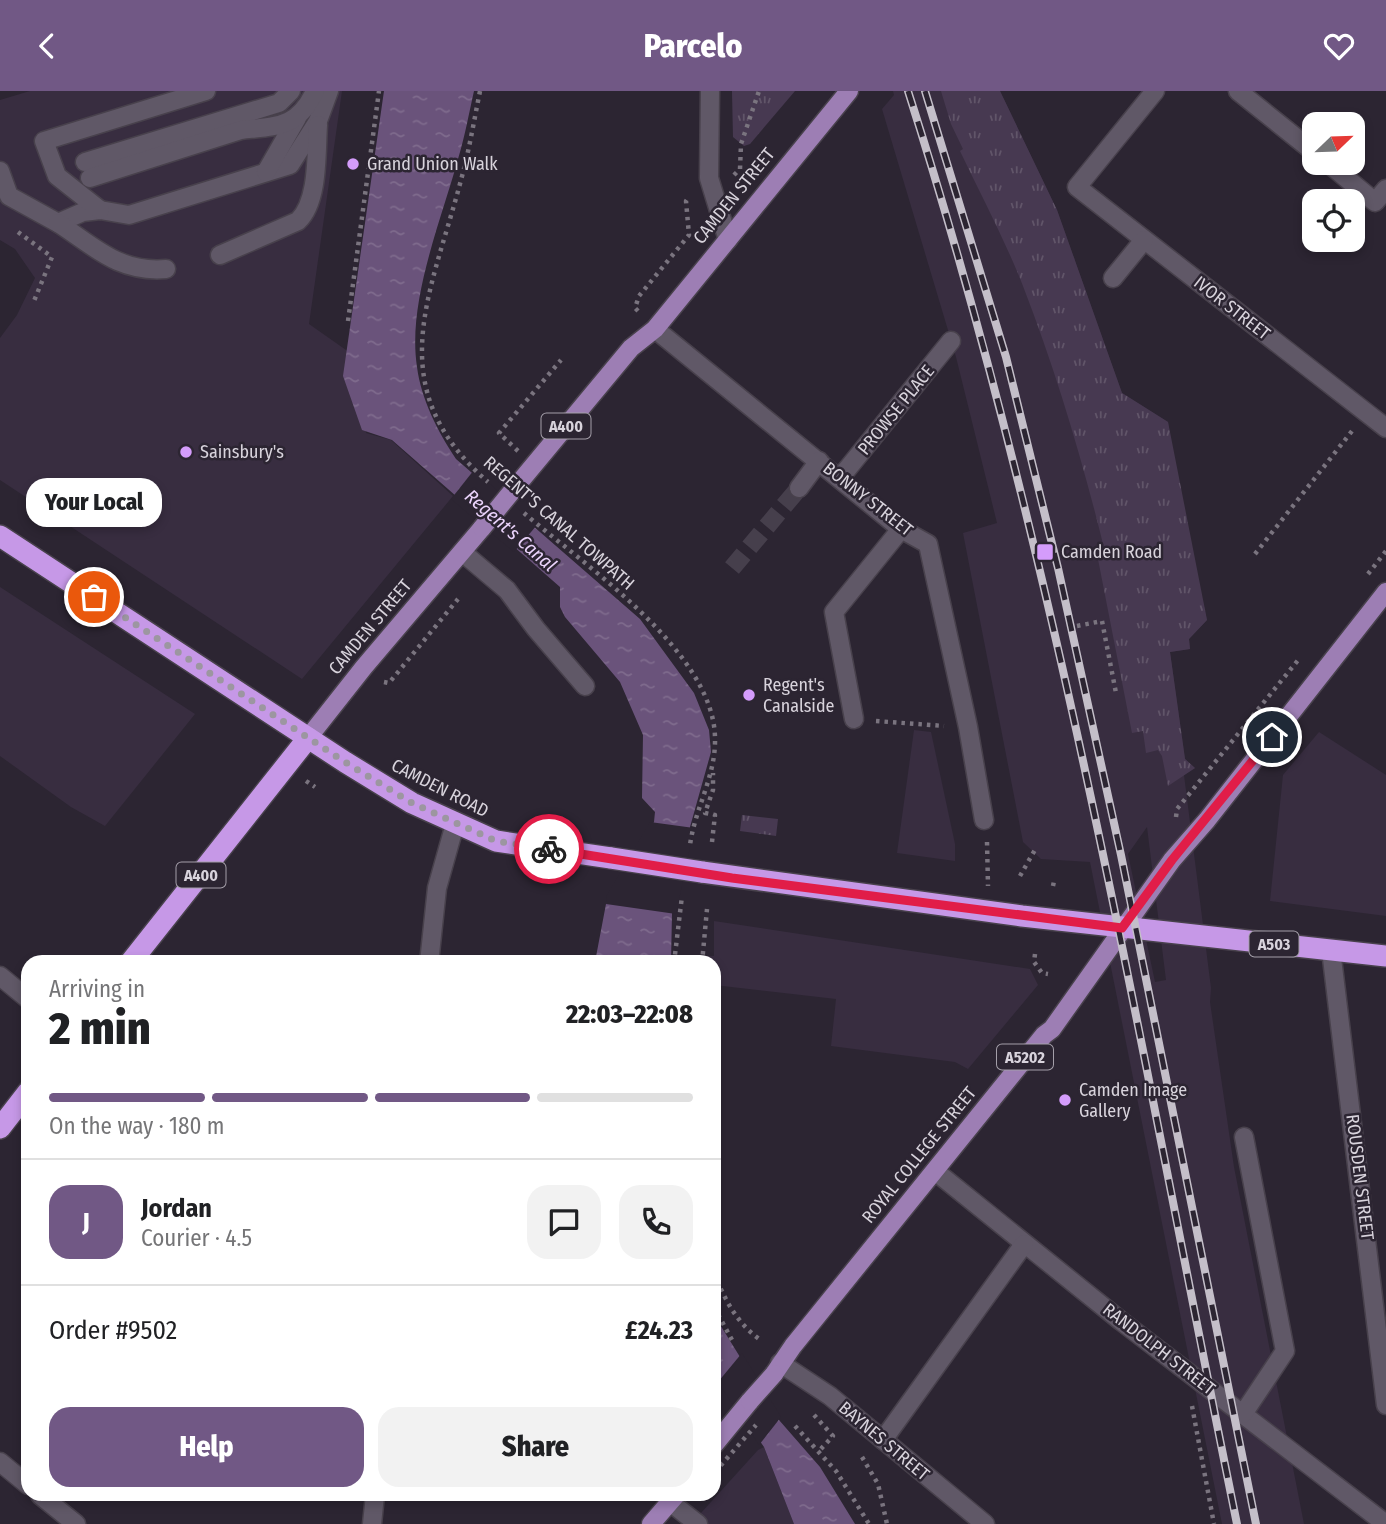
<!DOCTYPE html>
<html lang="en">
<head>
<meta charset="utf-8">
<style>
	:root { --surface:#fff; --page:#f2f2f2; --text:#202124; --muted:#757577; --line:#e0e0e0; --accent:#715885 }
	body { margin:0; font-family:"Fira Sans Condensed",sans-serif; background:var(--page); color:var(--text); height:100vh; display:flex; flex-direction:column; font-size:26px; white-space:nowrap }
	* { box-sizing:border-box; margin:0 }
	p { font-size:23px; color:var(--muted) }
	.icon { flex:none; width:38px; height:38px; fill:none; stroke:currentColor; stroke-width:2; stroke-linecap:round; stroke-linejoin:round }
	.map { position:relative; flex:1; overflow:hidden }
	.panel { position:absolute; left:21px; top:864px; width:700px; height:546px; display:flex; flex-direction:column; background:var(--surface); border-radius:21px; box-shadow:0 4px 10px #0003 }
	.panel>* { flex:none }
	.needle { width:46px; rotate:67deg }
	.fabs { position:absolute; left:1302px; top:21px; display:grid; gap:14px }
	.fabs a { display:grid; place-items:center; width:63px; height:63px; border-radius:14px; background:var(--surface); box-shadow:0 4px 10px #0003; font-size:35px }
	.pin { position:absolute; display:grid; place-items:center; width:60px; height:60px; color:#fff; margin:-30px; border:4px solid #fff; border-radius:50%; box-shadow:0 2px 7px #0007 }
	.courier { position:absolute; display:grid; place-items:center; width:70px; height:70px; margin:-35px; border:5px solid #e11d48; border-radius:50%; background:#fff; color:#222; box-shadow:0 2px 9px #0007 }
	.bubble { position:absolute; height:49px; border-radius:21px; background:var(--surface); box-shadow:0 4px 10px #0003; font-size:23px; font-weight:800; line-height:49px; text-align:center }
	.overview em { font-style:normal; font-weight:800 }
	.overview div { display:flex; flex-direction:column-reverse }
	.overview { display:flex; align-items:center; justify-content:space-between; height:119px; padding:0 28px }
	h1 { font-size:46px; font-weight:800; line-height:52px }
	.bar { display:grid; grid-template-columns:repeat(4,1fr); gap:10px 7px; align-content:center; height:84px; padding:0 28px }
	.bar i { height:9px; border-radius:5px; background:var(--line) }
	.bar .active { background:var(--accent) }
	.bar p { grid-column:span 4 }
	.line { display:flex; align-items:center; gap:18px; padding:0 28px; border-top:2px solid var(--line) }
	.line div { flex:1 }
	.round { display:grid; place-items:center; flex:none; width:74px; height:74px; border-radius:21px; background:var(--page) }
	.button { display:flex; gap:14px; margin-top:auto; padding:14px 28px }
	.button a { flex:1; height:80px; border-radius:21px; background:var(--accent); color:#fff; font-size:28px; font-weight:800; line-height:80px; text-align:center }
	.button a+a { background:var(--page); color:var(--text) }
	header { display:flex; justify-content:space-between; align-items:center; height:91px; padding:0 28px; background:var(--accent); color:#fff; font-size:32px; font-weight:800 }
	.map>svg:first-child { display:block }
	.built { fill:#382d40; fill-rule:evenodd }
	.grass { fill:url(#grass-tufts) }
	.water { fill:url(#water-ripples) }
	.pier { fill:#2c2532 }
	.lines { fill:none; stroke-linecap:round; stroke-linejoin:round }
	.minor-tunnel { stroke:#463f4c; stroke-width:18; stroke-dasharray:18 9; stroke-linecap:butt }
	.minor-casing { stroke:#48414c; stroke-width:21 }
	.major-casing { stroke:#48414c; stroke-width:21 }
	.highway-casing { stroke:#48414c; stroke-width:24 }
	.path { stroke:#7a747f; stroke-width:4.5; stroke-dasharray:3.5 5; stroke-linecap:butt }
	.minor { stroke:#605867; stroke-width:18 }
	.major { stroke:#9d7eb4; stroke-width:18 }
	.highway { stroke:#c698e7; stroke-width:21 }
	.rail-casing { stroke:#c4bfc9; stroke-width:8 }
	.rail { stroke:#2c2532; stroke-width:5; stroke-dasharray:16; stroke-linecap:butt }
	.major-bridge-casing { stroke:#48414c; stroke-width:21; stroke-linecap:butt }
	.highway-bridge-casing { stroke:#48414c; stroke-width:24; stroke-linecap:butt }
	.path-bridge { stroke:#7a747f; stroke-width:4.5; stroke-dasharray:3.5 5; stroke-linecap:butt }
	.major-bridge { stroke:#9d7eb4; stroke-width:18 }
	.highway-bridge { stroke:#c698e7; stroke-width:21 }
	.done { stroke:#9c96a0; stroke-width:7; stroke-dasharray:0 12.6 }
	.route { stroke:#e11d48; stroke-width:9 }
	.poi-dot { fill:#d49cfb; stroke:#2c2532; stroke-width:2.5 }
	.labels { text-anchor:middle; stroke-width:5; stroke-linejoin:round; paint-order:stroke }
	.shield { fill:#2c2532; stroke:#a49fa9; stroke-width:2 }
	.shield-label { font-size:16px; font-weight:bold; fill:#d8d3dc }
	.poi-label { font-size:18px; fill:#d8d3dc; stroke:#2c2532; text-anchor:start }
	.street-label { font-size:18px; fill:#d8d3dc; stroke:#2c2532 }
	.water-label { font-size:19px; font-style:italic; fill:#ebd4fc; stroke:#2c2532 }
</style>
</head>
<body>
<header><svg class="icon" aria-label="back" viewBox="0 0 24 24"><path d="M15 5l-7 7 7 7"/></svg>Parcelo<svg class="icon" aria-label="heart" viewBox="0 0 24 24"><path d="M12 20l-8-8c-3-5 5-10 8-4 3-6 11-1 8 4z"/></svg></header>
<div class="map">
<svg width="1386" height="1433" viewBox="0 0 1386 1433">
	<defs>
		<pattern id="grass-tufts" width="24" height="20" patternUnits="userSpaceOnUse" patternTransform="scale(1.75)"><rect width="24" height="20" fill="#473951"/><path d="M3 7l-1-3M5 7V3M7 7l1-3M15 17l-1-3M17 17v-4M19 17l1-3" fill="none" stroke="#615569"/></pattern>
		<pattern id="water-ripples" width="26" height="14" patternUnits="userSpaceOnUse" patternTransform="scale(1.75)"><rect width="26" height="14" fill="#6a537b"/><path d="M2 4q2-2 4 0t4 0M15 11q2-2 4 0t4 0" fill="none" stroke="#7f6b8d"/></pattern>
	</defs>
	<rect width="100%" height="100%" fill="#2c2532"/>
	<g class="built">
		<polygon points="30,0 342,0 309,233 356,266 366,342 391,349 453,405 302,588 0,389 0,247 17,224 35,187 15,158 0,149 0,9"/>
		<path d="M893,0h107l57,119 65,183 46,29 12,77 27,121 -18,19 1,10 -20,3 15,107 10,9 -11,7 27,213 -1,14 24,165 70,357h-82l-132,-662 -49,-3 -18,-17 -60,-309 34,-10 -41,-166 -74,-248 12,-14zM1147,736l19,153 -11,2 -27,-128z"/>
		<polygon points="0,496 195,623 105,735 71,716 0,665"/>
		<polygon points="914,639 931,641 955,753 955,770 897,762"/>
		<polygon points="1319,641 1386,684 1386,825 1270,810 1283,684"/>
		<polygon points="714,830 1030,878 1038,894 968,978 955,971 831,955 836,908 714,894 714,872 708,871 708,865 714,865"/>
		<polygon points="764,1356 794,1433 691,1433 758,1359"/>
	</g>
	<g class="grass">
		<polygon points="732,0 795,0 750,53 744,55 733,46"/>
		<path d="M941,0h59l57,119 65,183 46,29 39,198 -18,19 1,10 -20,3 15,107 10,9 -27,18 -6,-30 -4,-6 -12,3 -3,-22 -11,2 -34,-174 8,-3c-22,-91 -49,-182 -83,-270 -18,-46 -42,-91 -63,-135l3,-2 -12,-25z"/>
		<polygon points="742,724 778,728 776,745 740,740"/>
	</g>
	<g class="water">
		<path d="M384,0h90c-5,22 -9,45 -16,68 -17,62 -51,143 -41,208 4,32 21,65 39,92l184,160 54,74 15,37 2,22 -21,75 -18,86 -1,49h-76l11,-58 48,-82 1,-10 -13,-14 1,-63 -23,-53 -55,-65 -5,-10v-20l-168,-147 -30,-10 -19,-54z"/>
		<polygon points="714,1224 779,1329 820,1376 855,1433 794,1433 764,1356 714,1283"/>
	</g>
	<g class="pier">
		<polygon points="474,379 537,434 514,461 451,408"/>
		<polygon points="650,731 694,737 676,823 606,813 607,804"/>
		<polygon points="742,1262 781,1326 759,1354 718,1291"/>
	</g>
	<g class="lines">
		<polyline class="minor-tunnel" points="732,477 799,397"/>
		<g class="minor-casing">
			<g id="minor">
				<polyline points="710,0 709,87 728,149"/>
				<polyline points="1155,0 1077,96 1386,337"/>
				<polyline points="1238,0 1314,61"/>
				<polyline points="85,71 279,12 291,0"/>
				<polyline points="1328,72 1375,111 1386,98"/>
				<polyline points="0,80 9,105 58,132 83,121 100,119 129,124 290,74 318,30 329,0"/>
				<polyline points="266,81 297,27"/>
				<path d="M90,87l151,-48c36,-4 57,-2 74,-39"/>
				<polyline points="100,119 57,85 44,50 206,0"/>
				<path d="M58,132c37,24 61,50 108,46"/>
				<path d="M220,164l78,-34c21,-20 18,-68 20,-96"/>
				<polyline points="1113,187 1144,149"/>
				<polyline points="655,238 901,438 928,453 968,636 984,729"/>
				<polyline points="840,387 951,250"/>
				<polyline points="799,397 819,370"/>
				<polyline points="462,461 507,499 536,538 585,595"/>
				<polyline points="854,628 834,521 901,438"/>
				<polyline points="1331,859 1386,1314"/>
				<polyline points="429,872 437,797 455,733"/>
				<polyline points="0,885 28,908"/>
				<polyline points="935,1080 1121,1230 1386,1433"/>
				<polyline points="780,1272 830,1305 985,1433"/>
				<polyline points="1243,1323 1285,1260 1244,1046"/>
				<polyline points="883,1349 1024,1153"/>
				<polyline points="0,1371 28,1394"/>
				<polyline points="40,1404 76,1433"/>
				<polyline points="670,1411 698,1433"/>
				<polyline points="372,1433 375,1404"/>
			</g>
		</g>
		<g class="major-casing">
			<g id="major">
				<polyline points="513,399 631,257 655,238 849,0"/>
				<polyline points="308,647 364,576 482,437"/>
				<polyline points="774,1283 793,1255 1044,944 1052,938 1172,769 1207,729 1386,501"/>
				<polyline points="714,1354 750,1310"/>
				<polyline points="651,1433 676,1404"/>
			</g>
		</g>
		<g class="highway-casing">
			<g id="highway">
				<polyline points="0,445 345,671 412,712 496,750 611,767"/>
				<polyline points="702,781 1022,825 1386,865"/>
				<polyline points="130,872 308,647"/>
				<polyline points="0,1037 28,1001"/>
			</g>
		</g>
		<g class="path">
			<path d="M480,0c-6,30 -11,60 -19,89 -30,115 -82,207 27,302"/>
			<polyline points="734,84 740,78 741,53 759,0"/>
			<polyline points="18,141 52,166 34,210"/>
			<polyline points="638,220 635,217 639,205 689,144 686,110 689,106"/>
			<polyline points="348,230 379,0"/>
			<polyline points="518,360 499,342 561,269"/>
			<path d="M524,422c60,52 190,139 191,225 1,38 -20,70 -25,107"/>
			<polyline points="1255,463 1352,340"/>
			<polyline points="1368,483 1386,460"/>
			<polyline points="1077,535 1102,530 1116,602"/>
			<polyline points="384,591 389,592 458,508"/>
			<polyline points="876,630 944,635"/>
			<polyline points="306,690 315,696"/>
			<polyline points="1176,726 1177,718 1299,568"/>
			<polyline points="712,751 715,724 705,722 713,699 713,682"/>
			<polyline points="987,751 988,795"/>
			<polyline points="1020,785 1036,757"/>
			<polyline points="1053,795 1054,790"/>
			<polyline points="1035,863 1034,871 1042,882 1048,883"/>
			<polyline points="674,872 682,805"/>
			<polyline points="702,872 707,818"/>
			<path d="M714,1182c11,27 23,51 48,68"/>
			<polyline points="714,1216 732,1249"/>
			<polyline points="1192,1315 1214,1433"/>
			<polyline points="814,1324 833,1345 818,1361"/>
			<polyline points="795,1335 836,1380 869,1433"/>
			<polyline points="862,1366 878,1393 887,1433"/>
		</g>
		<use href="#minor" class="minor"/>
		<use href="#major" class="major"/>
		<use href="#highway" class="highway"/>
		<g class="rail-casing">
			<g id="rail">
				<path d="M908,0c150,468 231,952 329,1433"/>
				<polyline points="925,0 1006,266 1058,477 1121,764 1256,1433"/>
			</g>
		</g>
		<use href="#rail" class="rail"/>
		<g class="major-bridge-casing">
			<g id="major-bridge">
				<polyline points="482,437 513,399"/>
				<polyline points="750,1310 774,1283"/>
			</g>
		</g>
		<g class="highway-bridge-casing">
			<polyline id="highway-bridge" points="611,767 702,781"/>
		</g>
		<polyline class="path-bridge" points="715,1381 756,1334"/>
		<use href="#major-bridge" class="major-bridge"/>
		<use href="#highway-bridge" class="highway-bridge"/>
	</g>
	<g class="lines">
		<polyline class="done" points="94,506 345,671 412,712 496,750 549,758"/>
		<polyline class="route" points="549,758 732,787 1122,837 1172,769 1272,646"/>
	</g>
	<g class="poi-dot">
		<circle cx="353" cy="73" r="7"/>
		<circle cx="186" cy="361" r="7"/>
		<rect x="1036" y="452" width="18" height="18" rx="3.5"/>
		<circle cx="749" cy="604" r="7"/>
		<circle cx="1065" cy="1009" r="7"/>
	</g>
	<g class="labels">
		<g class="shield">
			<rect x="541.5" y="322.5" width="49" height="25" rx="5"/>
			<rect x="176.5" y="771.5" width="49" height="25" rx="5"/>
			<rect x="1249.5" y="840.5" width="49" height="25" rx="5"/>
			<rect x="997" y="953.5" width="56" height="25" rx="5"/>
		</g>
		<g class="shield-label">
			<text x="566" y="341">A400</text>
			<text x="201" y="790">A400</text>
			<text x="1274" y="859">A503</text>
			<text x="1025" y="972">A5202</text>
		</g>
		<g class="poi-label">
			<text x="367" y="79">Grand Union Walk</text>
			<text x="200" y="367">Sainsbury's</text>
			<text x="1061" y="467">Camden Road</text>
			<text x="763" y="600">Regent's<tspan x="763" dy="21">Canalside</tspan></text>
			<text x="1079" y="1005">Camden Image<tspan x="1079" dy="21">Gallery</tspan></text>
		</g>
		<g class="street-label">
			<text transform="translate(734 105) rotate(-51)" y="6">CAMDEN STREET</text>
			<text transform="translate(1232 217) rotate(38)" y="6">IVOR STREET</text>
			<text transform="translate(896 319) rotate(-51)" y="6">PROWSE PLACE</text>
			<text transform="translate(868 408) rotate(38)" y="6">BONNY STREET</text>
			<text transform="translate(559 432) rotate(41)" y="6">REGENT'S CANAL TOWPATH</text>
			<text transform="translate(370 536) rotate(-50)" y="6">CAMDEN STREET</text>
			<text transform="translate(440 697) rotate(27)" y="6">CAMDEN ROAD</text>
			<text transform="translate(919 1064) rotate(-51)" y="6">ROYAL COLLEGE STREET</text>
			<text transform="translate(1360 1086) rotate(83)" y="6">ROUSDEN STREET</text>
			<text transform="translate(1159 1258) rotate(38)" y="6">RANDOLPH STREET</text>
			<text transform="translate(884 1350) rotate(40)" y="6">BAYNES STREET</text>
		</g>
		<g class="water-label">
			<text transform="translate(511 439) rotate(41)" y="7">Regent's Canal</text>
		</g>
	</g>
</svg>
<div class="fabs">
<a><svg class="needle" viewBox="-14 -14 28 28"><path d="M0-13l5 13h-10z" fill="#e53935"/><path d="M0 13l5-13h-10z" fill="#757577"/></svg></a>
<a><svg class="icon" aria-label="locate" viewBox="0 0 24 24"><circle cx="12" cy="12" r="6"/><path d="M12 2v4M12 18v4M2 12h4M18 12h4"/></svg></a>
</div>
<div class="pin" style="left:94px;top:506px;background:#ea580c"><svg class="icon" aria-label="bag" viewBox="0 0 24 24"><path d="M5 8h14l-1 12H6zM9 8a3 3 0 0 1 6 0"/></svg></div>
<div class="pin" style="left:1272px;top:646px;background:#1f2937"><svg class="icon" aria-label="home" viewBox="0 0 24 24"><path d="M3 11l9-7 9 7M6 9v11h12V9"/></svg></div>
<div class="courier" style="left:549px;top:758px"><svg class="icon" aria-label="bike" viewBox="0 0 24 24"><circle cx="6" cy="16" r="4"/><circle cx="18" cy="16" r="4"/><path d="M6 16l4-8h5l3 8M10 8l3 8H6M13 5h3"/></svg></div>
<div class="bubble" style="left:26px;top:387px;width:136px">Your Local</div>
<section class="panel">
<div class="overview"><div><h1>2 min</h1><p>Arriving in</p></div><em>22:03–22:08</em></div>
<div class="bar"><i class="active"></i><i class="active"></i><i class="active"></i><i></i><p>On the way · 180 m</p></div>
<div class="line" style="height:126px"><b class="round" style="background:var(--accent);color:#fff">J</b><div><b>Jordan</b><p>Courier · 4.5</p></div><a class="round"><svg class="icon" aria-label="chat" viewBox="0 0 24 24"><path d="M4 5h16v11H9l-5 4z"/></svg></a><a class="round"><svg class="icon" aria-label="phone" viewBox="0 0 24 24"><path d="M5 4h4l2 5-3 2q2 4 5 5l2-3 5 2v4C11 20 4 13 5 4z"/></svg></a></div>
<div class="line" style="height:91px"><div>Order #9502</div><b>£24.23</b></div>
<div class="button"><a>Help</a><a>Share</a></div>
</section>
</div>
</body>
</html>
